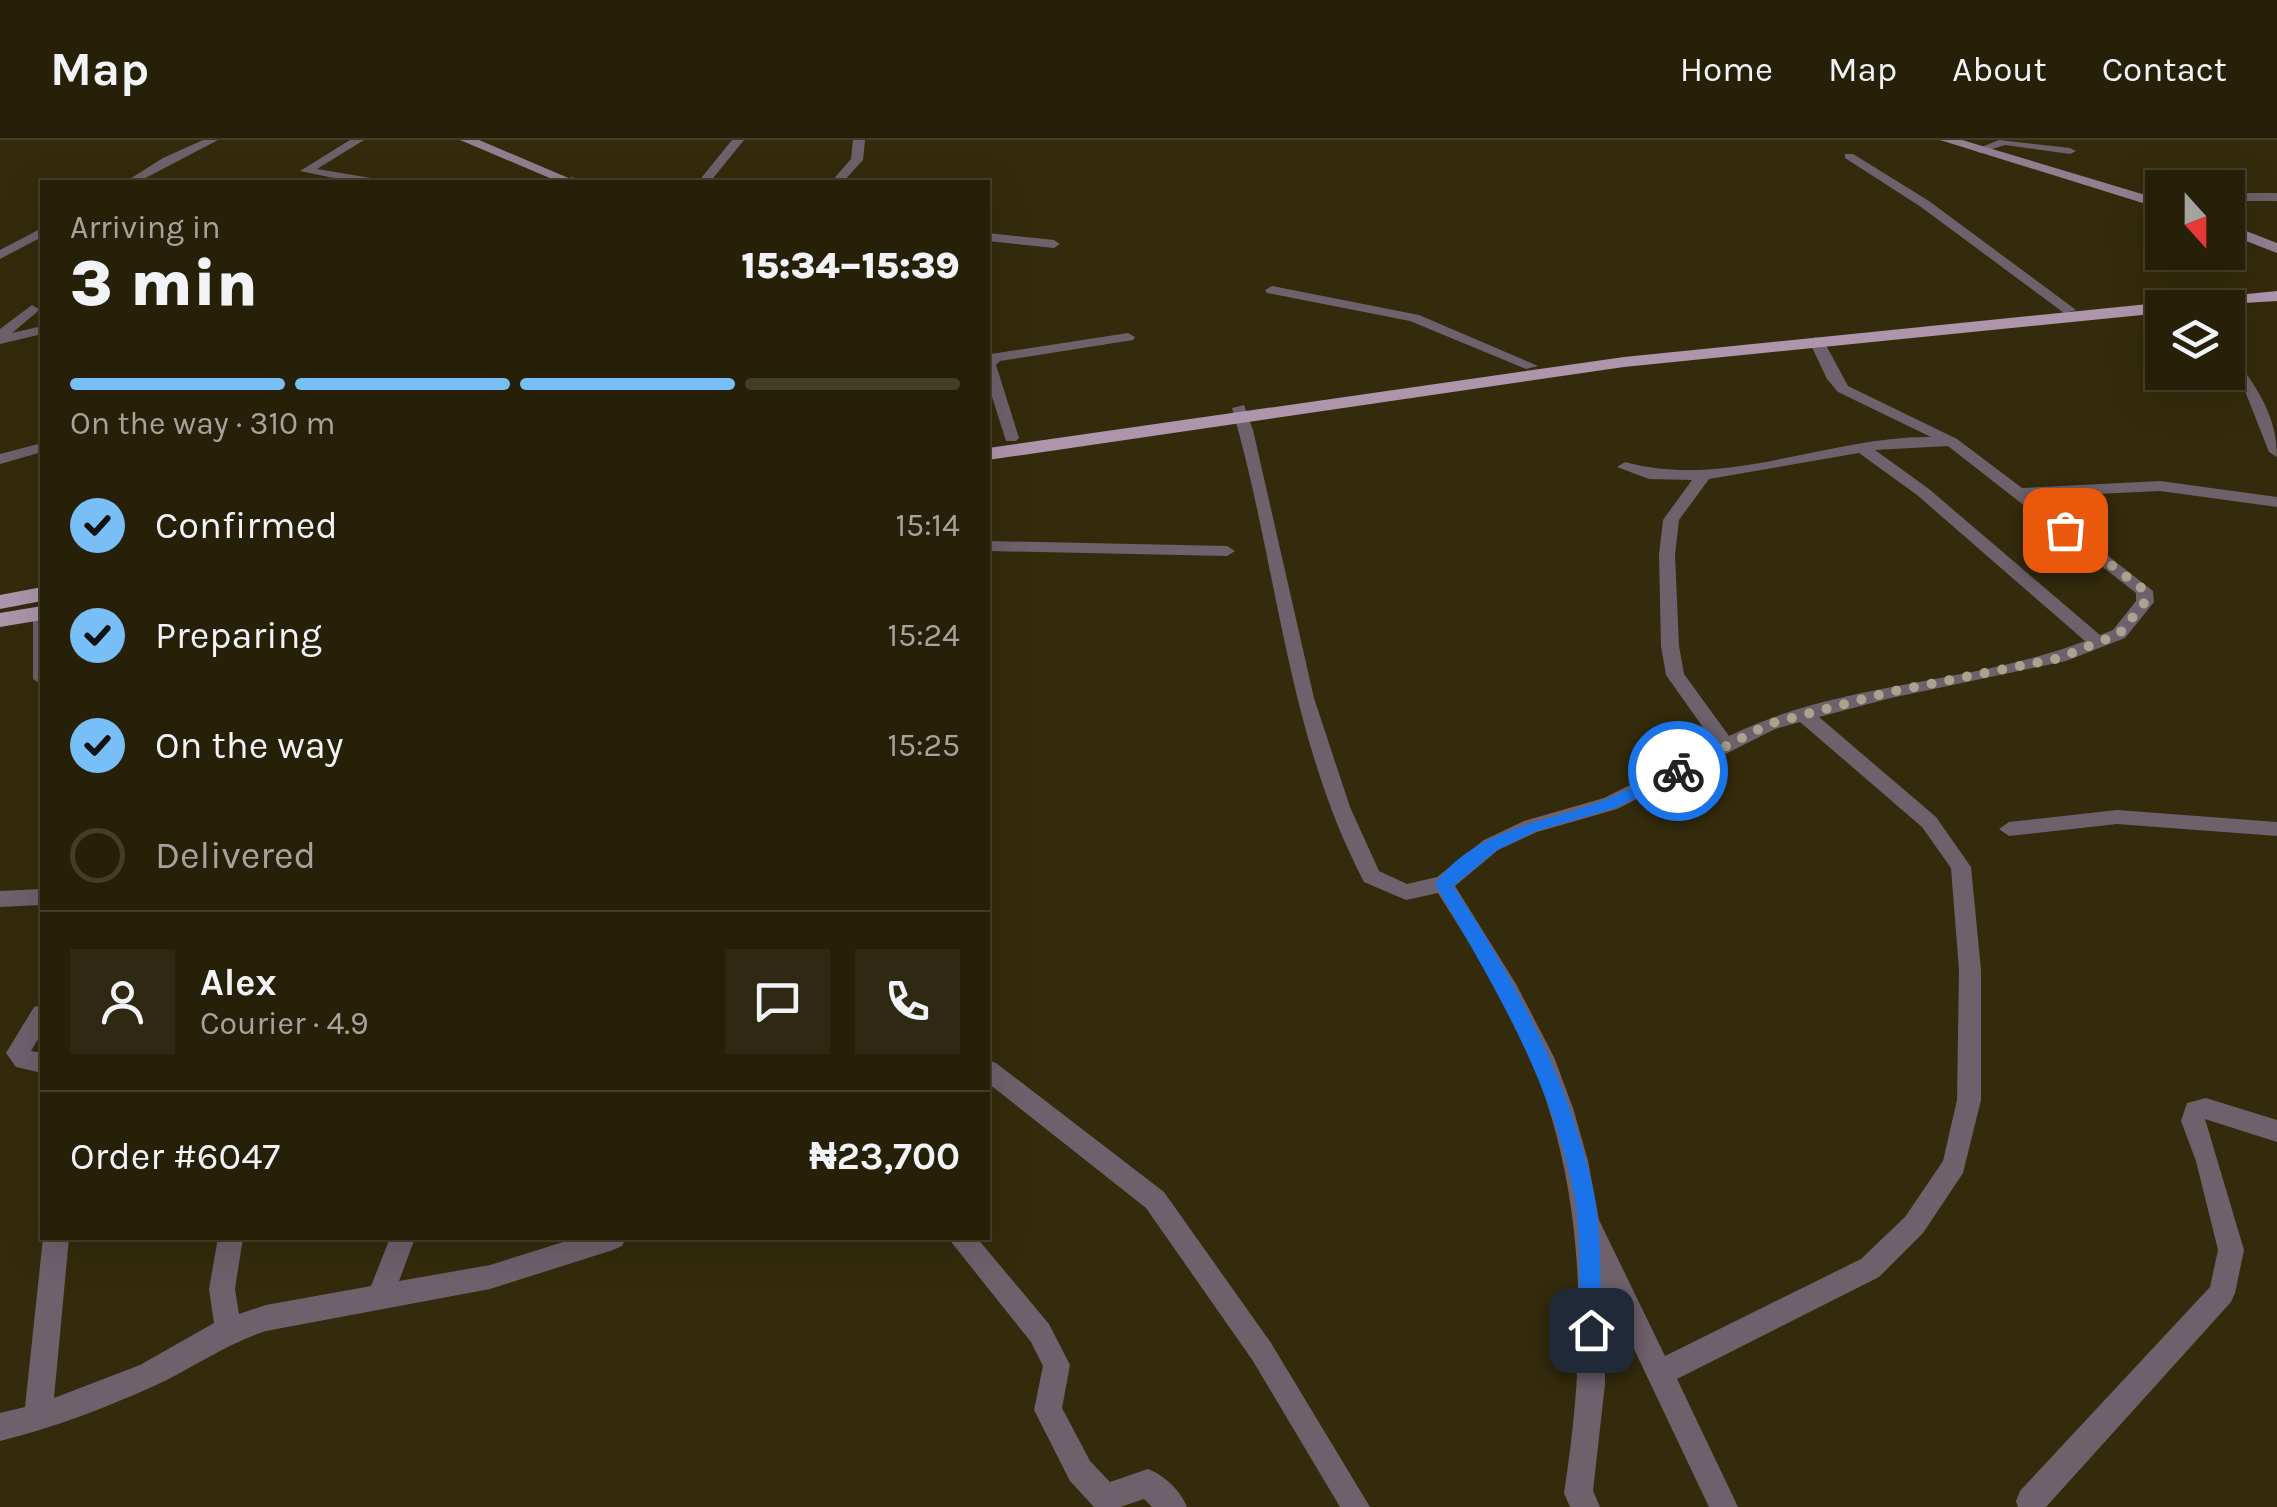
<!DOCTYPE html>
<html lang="en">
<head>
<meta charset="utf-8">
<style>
	:root { --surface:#272009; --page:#2f2812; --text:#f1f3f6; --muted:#a4a39c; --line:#433e2a; --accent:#78bff8 }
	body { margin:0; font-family:Karla,sans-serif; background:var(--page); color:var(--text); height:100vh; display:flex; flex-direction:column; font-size:38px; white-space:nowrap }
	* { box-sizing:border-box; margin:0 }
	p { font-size:32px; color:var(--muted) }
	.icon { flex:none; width:55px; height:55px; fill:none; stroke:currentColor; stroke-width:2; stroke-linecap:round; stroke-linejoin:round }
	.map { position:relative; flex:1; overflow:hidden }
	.drawer { position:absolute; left:40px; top:40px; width:950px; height:1060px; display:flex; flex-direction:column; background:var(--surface); border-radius:0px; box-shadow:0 10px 40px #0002,0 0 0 2px var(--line) }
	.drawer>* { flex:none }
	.needle { width:65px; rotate:159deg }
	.fabs { position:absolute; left:2145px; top:30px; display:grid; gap:20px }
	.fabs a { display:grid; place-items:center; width:100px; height:100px; border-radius:0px; background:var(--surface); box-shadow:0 10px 40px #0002,0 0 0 2px var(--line); font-size:50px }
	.pin { position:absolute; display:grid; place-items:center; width:85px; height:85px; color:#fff; margin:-42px; border-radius:20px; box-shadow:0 5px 15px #0006 }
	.courier { position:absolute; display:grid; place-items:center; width:100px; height:100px; margin:-50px; border:8px solid #1a73e8; border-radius:50%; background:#fff; color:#222; box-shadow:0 2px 12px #0007 }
	.headline em { font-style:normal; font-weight:800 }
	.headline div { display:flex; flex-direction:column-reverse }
	.headline { display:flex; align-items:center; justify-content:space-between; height:170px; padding:0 30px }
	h1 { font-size:65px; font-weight:800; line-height:75px }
	.bar { display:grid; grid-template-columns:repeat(4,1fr); gap:15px 10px; align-content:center; height:120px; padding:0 30px }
	.bar i { height:12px; border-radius:8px; background:var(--line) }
	.bar .active { background:var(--accent) }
	.bar p { grid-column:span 4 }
	.line { display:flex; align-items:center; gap:25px; padding:0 30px; border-top:2px solid var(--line) }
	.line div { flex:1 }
	.round { display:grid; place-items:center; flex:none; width:105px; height:105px; border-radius:0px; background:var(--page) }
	ol { padding:0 30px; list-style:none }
	li { display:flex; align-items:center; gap:30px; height:110px }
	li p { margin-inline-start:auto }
	li .icon { padding:10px; border-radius:50%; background:var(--accent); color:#111; stroke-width:4 }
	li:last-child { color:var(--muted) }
	li i { width:55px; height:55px; border:5px solid var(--line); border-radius:50% }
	header { display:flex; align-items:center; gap:60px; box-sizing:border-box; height:140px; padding:0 50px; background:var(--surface); border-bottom:2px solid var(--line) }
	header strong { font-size:48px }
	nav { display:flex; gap:55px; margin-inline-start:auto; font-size:35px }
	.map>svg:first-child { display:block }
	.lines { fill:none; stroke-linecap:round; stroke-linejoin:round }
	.street { fill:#6d616b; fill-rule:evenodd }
	.secondary { fill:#917f8f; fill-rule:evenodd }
	.primary { fill:#ad95ab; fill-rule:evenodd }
	.route { fill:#1a73e8 }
	.done { stroke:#aaa38d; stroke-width:10; stroke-dasharray:0 18 }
</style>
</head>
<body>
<header>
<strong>Map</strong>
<nav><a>Home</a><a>Map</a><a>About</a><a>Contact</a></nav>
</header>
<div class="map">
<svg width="2277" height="1367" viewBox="0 0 2277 1367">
	<rect width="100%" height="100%" fill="#342b0c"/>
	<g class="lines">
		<g class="street">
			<polygon points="203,0 218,0 138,42 125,42 163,18"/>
			<polygon points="350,0 364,0 317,29 371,38 377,42 353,42 300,31"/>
			<polygon points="732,0 744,0 710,42 698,42"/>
			<polygon points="853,0 865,0 863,20 843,42 831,42 851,19"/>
			<polygon points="1999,0 2070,8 2076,11 2070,14 2005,5 1980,13 1974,10"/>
			<polygon points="1845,14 1853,14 1929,61 2076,170 2064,173 1921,67 1845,18"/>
			<polygon points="571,37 594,42 566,42"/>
			<rect x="2228" y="53" width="49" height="8"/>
			<polygon points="42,88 42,97 0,119 0,110"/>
			<polygon points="988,93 1054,100 1060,104 1054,108 988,101"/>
			<polygon points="1272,146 1419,175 1538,226 1526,229 1410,181 1267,153 1265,150"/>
			<polygon points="32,165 39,169 37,172 12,193 42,186 42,194 0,204 0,189"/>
			<polygon points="1128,193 1135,197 1133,200 1000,221 996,225 1019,298 1016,301 1006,301 988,244 988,218 991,214"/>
			<path d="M1816,197l11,10 21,39 109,53 65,49 138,-7 117,16v10l-117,-16 -127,6 120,94 1,11 -29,36 -59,23 -175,37 -72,19 117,100 35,50 10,103v130l-18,73 -40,60 -44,44 -202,102 61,128h-29l-104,-219v96l-12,107 7,16h-30l-6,-14c23,-146 24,-295 -33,-434 -24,-59 -60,-113 -93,-166l-32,7 -42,-18c-78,-149 -86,-316 -132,-474l12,-3 9,25 61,268 36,109 29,64 28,13 30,-7 47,-37 40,-19 80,-23 110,-55 -48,-68 -5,-29 -2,-91 4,-35 29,-40 -43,-1 -32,-12 8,-5c102,28 203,-26 306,-25l-93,-45 -11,-13 -18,-38zM1948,306l188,147v8l-23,29 -13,5 -171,-146 -54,-39zM1859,313l58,42 168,146c-114,44 -245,40 -356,95l-45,-62 -5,-28 -4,-91 4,-35 30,-41zM1800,582l122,105 29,41 8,102 -2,130 -14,61 -38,56 -44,42 -196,97 -66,-136 -11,-59 -15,-53 -19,-51 -38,-73 -61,-98 43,-36 39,-18 80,-23 158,-80z"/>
			<path d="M2228,215l5,1c24,31 44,60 44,101l-8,-5 -24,-61 -17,-23z"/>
			<polygon points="42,303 42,312 0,324 0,314"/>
			<polygon points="988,401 1227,406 1235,411 1227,416 988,411"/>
			<polygon points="42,467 42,545 33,539 33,473"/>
			<polygon points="2117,670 2277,682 2277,696 2117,684 2009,696 1999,689 2009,682"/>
			<polygon points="42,749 42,765 0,767 0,751"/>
			<polygon points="42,865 42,892 31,911 42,913 42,933 16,927 6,913 34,867"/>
			<polygon points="988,920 996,923 1164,1052 1271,1203 1370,1367 1340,1367 1253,1221 1146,1068 988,943"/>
			<polygon points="2206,958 2277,980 2277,1002 2205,979 2244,1110 2235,1153 2231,1162 2046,1367 2018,1367 2016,1361 2020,1351 2210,1147 2218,1110 2196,1021 2181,981 2187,963"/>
			<path d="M43,1098h26l-15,160 86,-33 74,-42 -5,-34 9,-51h25l-8,51 4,25 27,-9 105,-19 19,-48h25l-16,43 91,-16 86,-27h50l-4,8 -9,4 -123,39 -224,42c-41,13 -73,37 -112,55 -49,22 -101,42 -154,55v-28l25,-6z"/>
			<path d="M948,1098h29l72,86 21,41 -8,43 28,53 20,21 38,-13c16,6 33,22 39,38h-35l-8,-8 -24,8h-26l-24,-26 -36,-71 9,-44 -12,-24z"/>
		</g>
		<g class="secondary">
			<polygon points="460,0 479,0 578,42 559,42"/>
			<polygon points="1940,0 1962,0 2162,60 2162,69"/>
			<polygon points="2228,84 2277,103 2277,113 2228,94"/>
		</g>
		<g class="primary">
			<polygon points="2277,151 2277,161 2162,168 2162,173 1624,227 988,320 988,308 1624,217"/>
			<polygon points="42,447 42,461 0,469 0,455"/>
			<polygon points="42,466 42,480 0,487 0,473"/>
		</g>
	</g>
	<path class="route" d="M1678,626l5,1v8l-68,33 -79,23 -39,19 -44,36c61,92 114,190 139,298 11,45 7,99 10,146l-11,11 -11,-11c-2,-47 3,-101 -8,-146 -27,-116 -79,-199 -137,-300 41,-57 112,-61 172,-85 24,-10 46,-25 71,-33z"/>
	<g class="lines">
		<polyline class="done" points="1678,631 1769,584 1890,552 2060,518 2119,494 2145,462 2144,450 2065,390"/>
	</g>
</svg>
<div class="fabs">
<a><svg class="needle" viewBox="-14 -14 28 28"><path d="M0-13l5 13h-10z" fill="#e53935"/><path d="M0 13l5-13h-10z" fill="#a4a39c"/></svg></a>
<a><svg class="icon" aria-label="layers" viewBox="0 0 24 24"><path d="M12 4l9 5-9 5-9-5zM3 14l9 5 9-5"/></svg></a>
</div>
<div class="pin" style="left:2065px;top:390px;background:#ea580c"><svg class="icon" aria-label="bag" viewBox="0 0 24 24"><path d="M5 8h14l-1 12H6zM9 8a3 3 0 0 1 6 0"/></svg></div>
<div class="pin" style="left:1591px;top:1190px;background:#1f2937"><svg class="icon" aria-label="home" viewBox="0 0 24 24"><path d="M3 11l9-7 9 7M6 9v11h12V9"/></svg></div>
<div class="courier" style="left:1678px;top:631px"><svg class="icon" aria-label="bike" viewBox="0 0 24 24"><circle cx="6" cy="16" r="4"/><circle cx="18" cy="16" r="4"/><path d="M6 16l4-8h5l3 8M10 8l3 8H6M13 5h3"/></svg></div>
<section class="drawer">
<div class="headline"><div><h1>3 min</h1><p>Arriving in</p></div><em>15:34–15:39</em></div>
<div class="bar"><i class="active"></i><i class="active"></i><i class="active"></i><i></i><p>On the way · 310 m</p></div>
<ol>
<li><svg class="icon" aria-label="check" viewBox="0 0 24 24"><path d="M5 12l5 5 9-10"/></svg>Confirmed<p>15:14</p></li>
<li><svg class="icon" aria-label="check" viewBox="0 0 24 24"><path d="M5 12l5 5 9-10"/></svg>Preparing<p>15:24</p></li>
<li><svg class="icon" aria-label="check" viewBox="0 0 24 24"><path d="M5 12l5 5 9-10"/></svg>On the way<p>15:25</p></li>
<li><i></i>Delivered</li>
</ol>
<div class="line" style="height:180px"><a class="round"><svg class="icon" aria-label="person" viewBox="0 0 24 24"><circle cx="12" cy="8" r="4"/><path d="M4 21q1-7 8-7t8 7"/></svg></a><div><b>Alex</b><p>Courier · 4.9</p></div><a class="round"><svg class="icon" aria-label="chat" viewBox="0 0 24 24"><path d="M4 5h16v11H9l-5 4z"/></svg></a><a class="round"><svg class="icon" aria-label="phone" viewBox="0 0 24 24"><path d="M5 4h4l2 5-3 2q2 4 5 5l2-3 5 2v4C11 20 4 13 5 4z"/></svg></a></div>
<div class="line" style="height:130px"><div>Order #6047</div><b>₦23,700</b></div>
</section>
</div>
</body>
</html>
